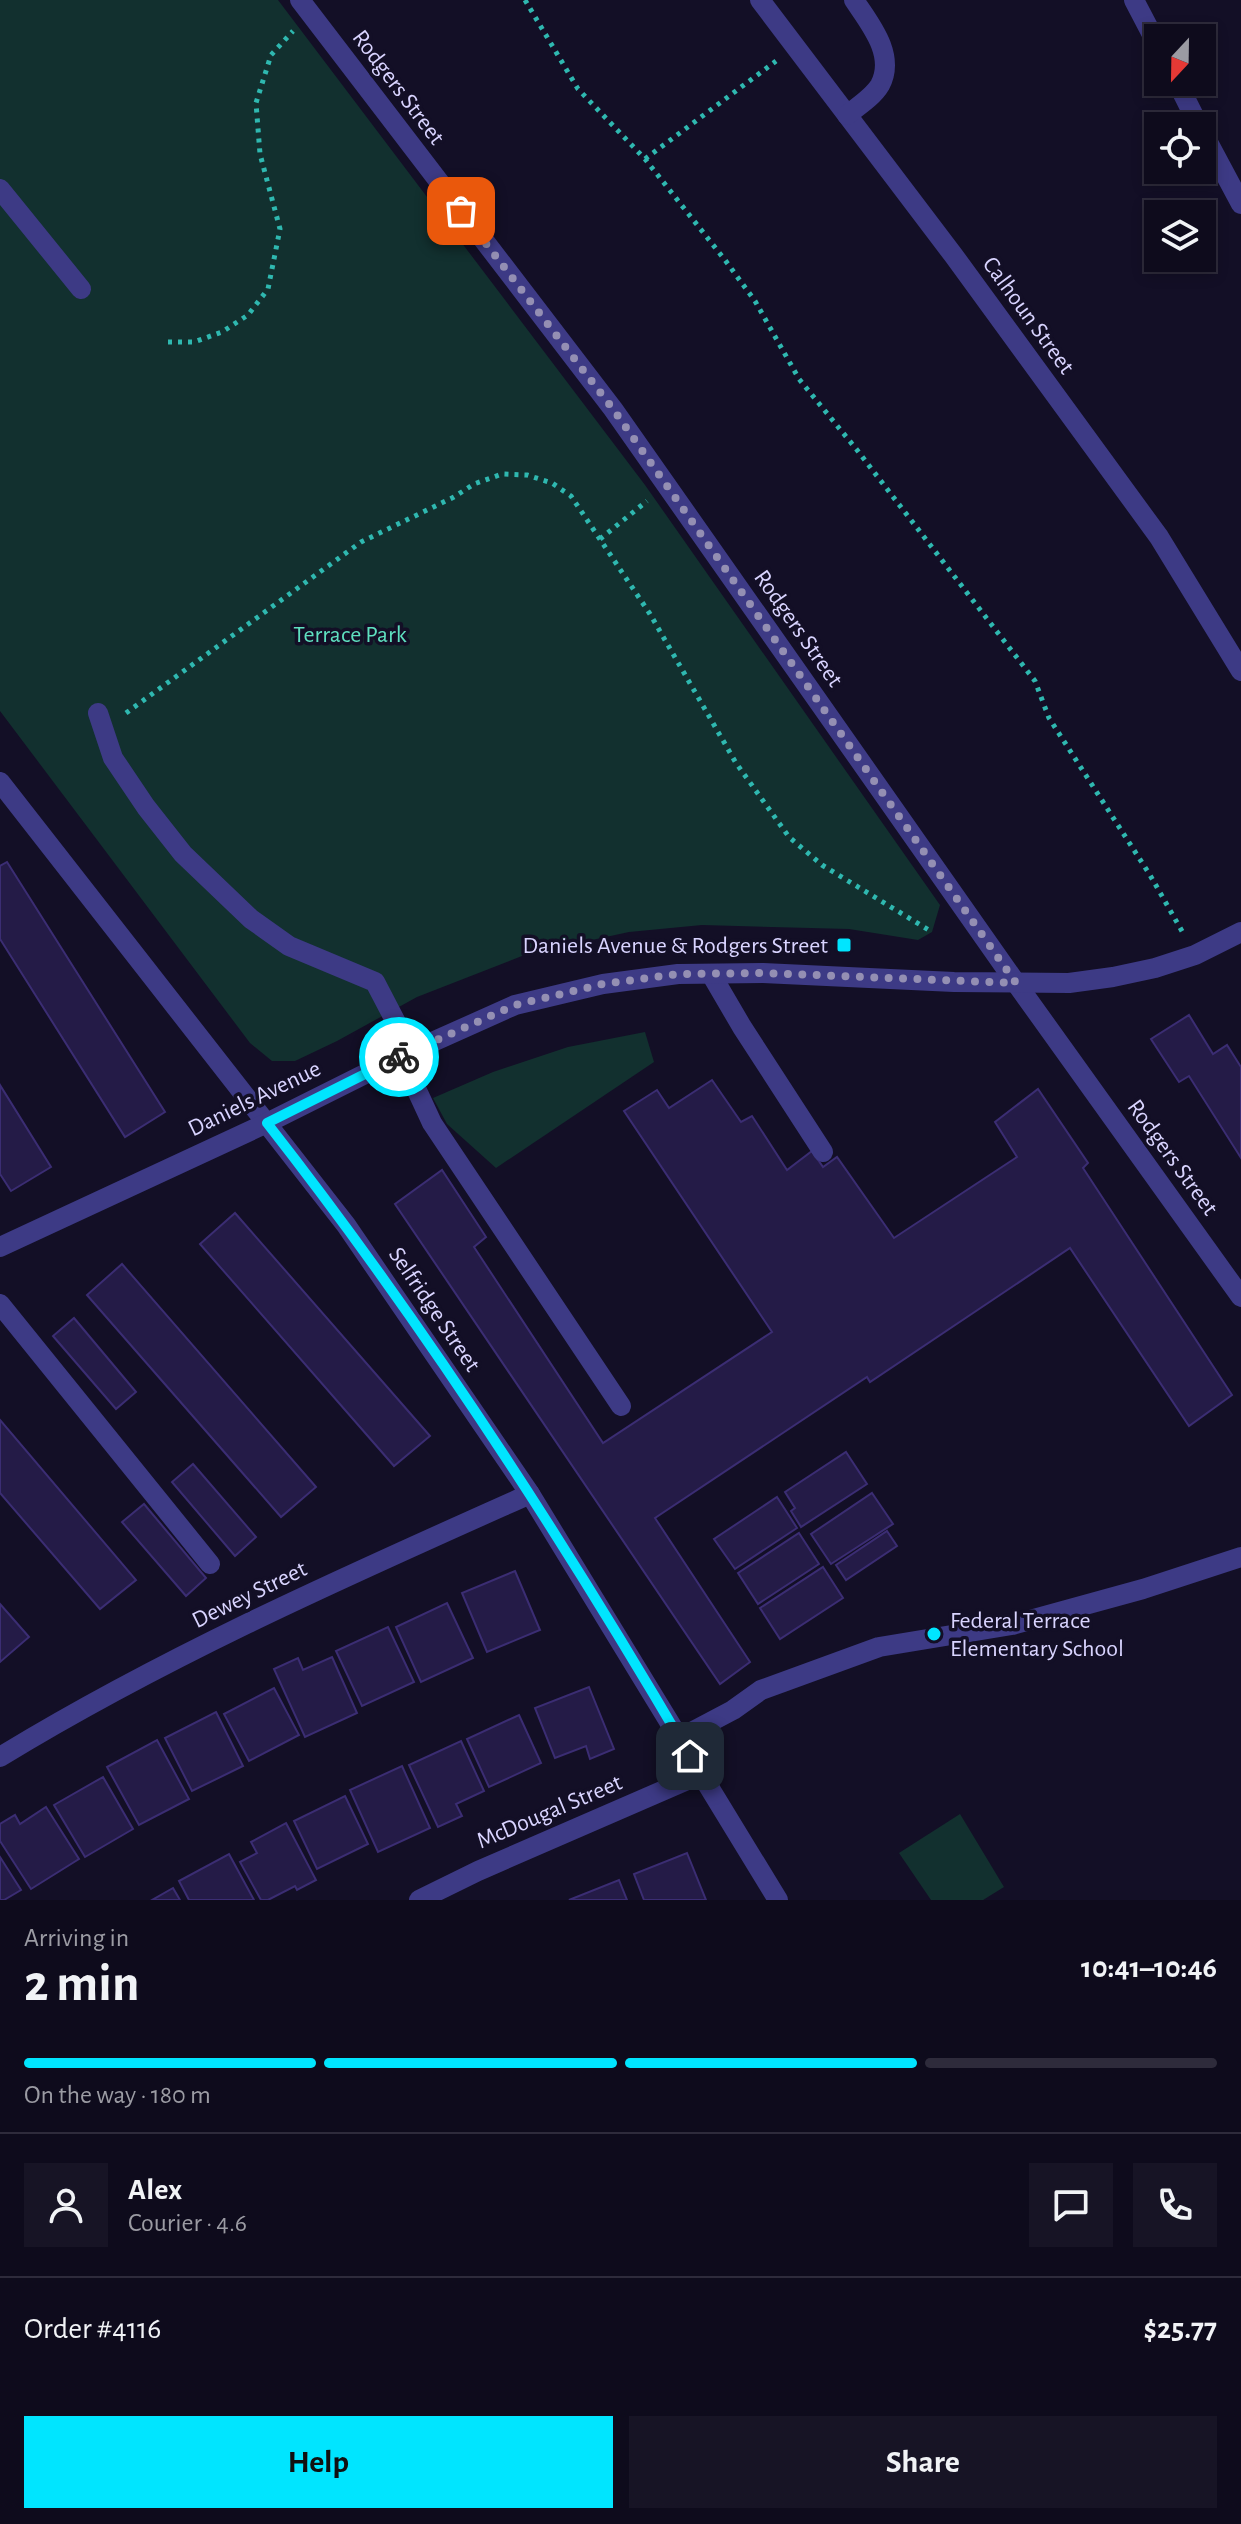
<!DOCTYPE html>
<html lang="en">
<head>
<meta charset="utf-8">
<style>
	:root { --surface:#0e0b1c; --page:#171425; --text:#f1f3f6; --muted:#9b9ba3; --line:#2e2b3b; --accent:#00e5ff }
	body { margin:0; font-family:"Alegreya Sans",sans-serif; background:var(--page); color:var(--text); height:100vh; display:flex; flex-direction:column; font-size:30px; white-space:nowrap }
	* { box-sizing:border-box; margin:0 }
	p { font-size:26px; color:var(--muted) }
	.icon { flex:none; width:44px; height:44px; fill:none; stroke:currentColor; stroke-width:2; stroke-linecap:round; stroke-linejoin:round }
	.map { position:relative; height:1900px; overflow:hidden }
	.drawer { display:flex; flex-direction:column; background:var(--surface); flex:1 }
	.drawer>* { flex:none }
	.needle { width:52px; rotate:202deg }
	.controls { position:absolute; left:1144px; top:24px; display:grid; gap:16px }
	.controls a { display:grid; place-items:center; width:72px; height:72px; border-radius:0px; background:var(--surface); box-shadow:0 4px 12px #0003,0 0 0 2px var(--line); font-size:40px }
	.pin { position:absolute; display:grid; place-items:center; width:68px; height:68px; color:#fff; margin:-34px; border-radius:16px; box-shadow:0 4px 12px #0006 }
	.courier { position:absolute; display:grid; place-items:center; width:80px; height:80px; margin:-40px; border:6px solid #00e5ff; border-radius:50%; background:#fff; color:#222; box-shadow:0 2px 10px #0007 }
	.head em { font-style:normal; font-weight:700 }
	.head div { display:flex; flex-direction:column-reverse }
	.head { display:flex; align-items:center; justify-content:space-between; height:136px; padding:0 24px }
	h1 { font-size:52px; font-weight:700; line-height:60px }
	.bar { display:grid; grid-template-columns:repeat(4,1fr); gap:12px 8px; align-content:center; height:96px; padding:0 24px }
	.bar i { height:10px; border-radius:6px; background:var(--line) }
	.bar .on { background:var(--accent) }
	.bar p { grid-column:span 4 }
	.line { display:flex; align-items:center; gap:20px; padding:0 24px; border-top:2px solid var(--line) }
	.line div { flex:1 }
	.round { display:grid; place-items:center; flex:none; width:84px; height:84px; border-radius:0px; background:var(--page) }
	.primary-button { display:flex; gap:16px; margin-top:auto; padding:16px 24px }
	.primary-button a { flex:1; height:92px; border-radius:0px; background:var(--accent); color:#111; font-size:32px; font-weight:700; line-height:92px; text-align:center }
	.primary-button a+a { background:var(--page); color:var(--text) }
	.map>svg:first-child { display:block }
	.green { fill:#12302f }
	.building { fill:#241b47; stroke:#3b2d73; stroke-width:2 }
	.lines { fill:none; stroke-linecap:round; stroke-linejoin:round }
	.path { stroke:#2fb8b0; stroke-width:5; stroke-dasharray:4 6; stroke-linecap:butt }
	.minor { stroke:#3d3a85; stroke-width:20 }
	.done { stroke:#948fb3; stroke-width:8; stroke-dasharray:0 14.4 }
	.route { stroke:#00e5ff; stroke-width:10 }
	.poi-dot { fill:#00e5ff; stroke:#130f26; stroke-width:3 }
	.labels { text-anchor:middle; stroke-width:7; stroke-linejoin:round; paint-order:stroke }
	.street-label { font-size:24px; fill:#d9d4ff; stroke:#130f26 }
	.park-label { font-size:24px; fill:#5fe0c0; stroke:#130f26 }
	.poi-label { font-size:24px; fill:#d9d4ff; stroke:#130f26; text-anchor:end }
</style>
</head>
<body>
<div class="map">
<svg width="1241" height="1900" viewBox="0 0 1241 1900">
	<rect width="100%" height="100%" fill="#130f26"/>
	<g class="green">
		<polygon points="0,0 278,0 645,485 940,905 932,932 918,940 849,929 702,925 629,932 527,954 417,997 337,1041 295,1061 272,1061 250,1043 0,711"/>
		<polygon points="645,1032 654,1062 496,1168 447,1124 433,1098 493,1072 568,1047"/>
		<polygon points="960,1814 1004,1887 983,1900 931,1900 899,1853"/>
	</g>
	<g class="building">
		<polygon points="7,862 165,1112 125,1137 0,939 0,866"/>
		<polygon points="1189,1015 1213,1054 1227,1045 1241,1067 1241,1158 1189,1076 1179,1082 1151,1039"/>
		<polygon points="712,1080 741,1122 752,1116 787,1170 812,1151 823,1167 837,1157 894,1238 1017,1157 995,1122 1038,1089 1088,1163 1083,1168 1232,1395 1189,1426 1070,1248 870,1382 867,1377 655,1518 750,1662 720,1684 395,1204 442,1170 486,1237 474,1247 603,1443 772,1332 624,1111 657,1090 669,1108"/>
		<polygon points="0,1085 51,1167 11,1191 0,1174"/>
		<polygon points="235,1213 430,1436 394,1466 200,1244"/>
		<polygon points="122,1264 316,1487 281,1517 87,1295"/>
		<polygon points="74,1318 136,1392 116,1409 53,1336"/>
		<polygon points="0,1420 136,1580 100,1609 0,1493"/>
		<polygon points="846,1452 867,1484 801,1527 791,1511 795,1508 785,1492"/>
		<polygon points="193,1464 256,1537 235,1556 172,1482"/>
		<polygon points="872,1493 893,1524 831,1564 811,1534"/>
		<polygon points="777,1497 797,1528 735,1569 714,1539"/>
		<polygon points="144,1504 206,1578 186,1596 122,1522"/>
		<polygon points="887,1531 897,1546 846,1580 836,1565"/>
		<polygon points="799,1533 819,1564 758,1604 738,1573"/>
		<polygon points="823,1567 843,1598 780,1639 760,1608"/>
		<polygon points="515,1571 540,1630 487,1652 462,1593"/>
		<polygon points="447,1603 473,1658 421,1682 396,1627"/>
		<polygon points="0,1604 29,1637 0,1662"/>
		<polygon points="388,1627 414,1682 362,1706 336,1651"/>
		<polygon points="332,1657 357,1713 305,1737 274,1669 298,1658 303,1670"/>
		<polygon points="589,1687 614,1749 590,1759 586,1746 555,1758 535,1708"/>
		<polygon points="274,1688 299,1735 249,1761 224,1714"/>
		<polygon points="216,1712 243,1766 192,1791 165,1738"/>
		<polygon points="519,1715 541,1763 489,1787 467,1739"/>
		<polygon points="157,1740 189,1799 139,1825 107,1767"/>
		<polygon points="461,1741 484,1791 456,1804 462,1816 438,1827 409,1765"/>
		<polygon points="402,1766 430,1828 378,1852 350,1790"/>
		<polygon points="103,1777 133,1829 85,1857 54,1805"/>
		<polygon points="345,1796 368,1844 317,1869 294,1821"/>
		<polygon points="46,1807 79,1859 31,1889 0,1841 0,1824 15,1815 20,1824"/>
		<polygon points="286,1823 316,1880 297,1890 295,1886 268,1900 261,1900 240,1862 257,1853 251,1842"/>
		<polygon points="687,1853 706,1900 644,1900 634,1874"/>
		<polygon points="229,1854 254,1900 189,1900 179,1881"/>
		<polygon points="0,1857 21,1890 4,1900 0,1900"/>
		<polygon points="619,1880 627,1900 569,1900"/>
		<polygon points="173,1888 180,1900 152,1900"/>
	</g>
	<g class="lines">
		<g class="path">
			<polyline points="525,0 578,89 645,159 725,260 755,301 799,379 857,450 1035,681 1049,718 1150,875 1183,933"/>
			<polyline points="645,159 776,61"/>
			<polyline points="168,342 194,342 222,332 248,315 268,289 280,229 260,154 256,103 271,55 293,31"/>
			<polyline points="600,539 647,501"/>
			<polyline points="126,713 361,542 454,497 474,484 502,474 527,475 552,483 571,496 650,614 736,763 789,837 822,865 932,932"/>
		</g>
		<g class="minor">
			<polyline points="300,0 613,409 1016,983 1241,1297"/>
			<polyline points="760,0 954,256 1159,537 1241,671"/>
			<polyline points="1134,0 1158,46"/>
			<polyline points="1177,82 1199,126"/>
			<path d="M847,115c10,-8 26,-18 33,-30 16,-30 -10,-61 -26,-85"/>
			<polyline points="1202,131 1241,204"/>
			<polyline points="0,189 81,289"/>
			<polyline points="98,713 113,758 146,807 183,854 251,919 289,946 375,982 411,1051"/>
			<polyline points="0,782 346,1225 530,1494 778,1900"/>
			<polyline points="711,974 742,1027 823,1152"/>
			<polyline points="401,1056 432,1123 621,1406"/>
			<polyline points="0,1247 267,1123 401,1056 515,1005 603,984 678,974 763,973 954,982 1069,983 1113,977 1155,968 1195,955 1241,932"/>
			<polyline points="0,1304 210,1564"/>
			<polyline points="680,1738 733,1710 761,1690 879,1647 1012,1625 1143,1589 1241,1557"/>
			<path d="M0,1757c169,-103 349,-182 530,-263"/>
			<polyline points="419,1900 478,1871 701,1774"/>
		</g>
	</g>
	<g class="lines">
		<polyline class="done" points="399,1057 515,1005 603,984 678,974 763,973 1016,983 613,409 461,211"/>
		<path class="route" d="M399,1057l-132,66c156,199 295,414 423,633"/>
	</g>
	<g class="poi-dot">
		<rect x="836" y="937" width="16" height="16" rx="4"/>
		<circle cx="934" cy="1634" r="8"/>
	</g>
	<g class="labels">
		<g class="street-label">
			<text transform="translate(399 87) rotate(53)" y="8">Rodgers Street</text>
			<text transform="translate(1029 315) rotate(54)" y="8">Calhoun Street</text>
			<text transform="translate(799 628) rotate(55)" y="8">Rodgers Street</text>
			<text transform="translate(254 1098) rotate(-26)" y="8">Daniels Avenue</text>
			<text transform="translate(1173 1157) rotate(54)" y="8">Rodgers Street</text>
			<text transform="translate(435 1309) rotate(56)" y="8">Selfridge Street</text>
			<text transform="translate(249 1594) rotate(-26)" y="8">Dewey Street</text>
			<text transform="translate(549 1811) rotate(-23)" y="8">McDougal Street</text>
		</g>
		<g class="park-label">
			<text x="350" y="642">Terrace Park</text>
		</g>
		<g class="poi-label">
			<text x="828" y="953">Daniels Avenue &amp; Rodgers Street</text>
			<text x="950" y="1628" text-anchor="start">Federal Terrace<tspan x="950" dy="28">Elementary School</tspan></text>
		</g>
	</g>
</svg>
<div class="controls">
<a><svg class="needle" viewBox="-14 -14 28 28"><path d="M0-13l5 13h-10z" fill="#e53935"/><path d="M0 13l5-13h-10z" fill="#9b9ba3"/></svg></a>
<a><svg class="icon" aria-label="locate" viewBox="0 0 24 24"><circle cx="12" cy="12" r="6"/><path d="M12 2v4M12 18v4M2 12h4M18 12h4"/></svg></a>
<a><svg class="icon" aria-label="layers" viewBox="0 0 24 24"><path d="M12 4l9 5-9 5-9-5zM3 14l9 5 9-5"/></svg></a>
</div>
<div class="pin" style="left:461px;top:211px;background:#ea580c"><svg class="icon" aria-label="bag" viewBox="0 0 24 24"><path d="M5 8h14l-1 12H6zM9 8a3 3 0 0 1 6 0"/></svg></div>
<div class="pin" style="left:690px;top:1756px;background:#1f2937"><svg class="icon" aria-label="home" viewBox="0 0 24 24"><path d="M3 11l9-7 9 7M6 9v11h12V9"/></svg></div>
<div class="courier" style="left:399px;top:1057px"><svg class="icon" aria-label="bike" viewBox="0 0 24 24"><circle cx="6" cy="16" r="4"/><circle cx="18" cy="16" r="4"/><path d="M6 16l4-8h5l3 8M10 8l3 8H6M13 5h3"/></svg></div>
</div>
<section class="drawer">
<div class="head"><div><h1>2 min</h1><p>Arriving in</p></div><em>10:41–10:46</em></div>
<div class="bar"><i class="on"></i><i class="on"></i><i class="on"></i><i></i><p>On the way · 180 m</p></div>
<div class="line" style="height:144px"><a class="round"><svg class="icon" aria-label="person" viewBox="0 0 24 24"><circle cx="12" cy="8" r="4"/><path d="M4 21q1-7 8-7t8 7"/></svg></a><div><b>Alex</b><p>Courier · 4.6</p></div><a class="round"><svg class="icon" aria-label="chat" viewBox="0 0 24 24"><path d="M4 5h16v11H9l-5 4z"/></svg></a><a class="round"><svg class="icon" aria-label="phone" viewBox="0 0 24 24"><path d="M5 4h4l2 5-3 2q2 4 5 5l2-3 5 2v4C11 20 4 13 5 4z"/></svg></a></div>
<div class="line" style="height:104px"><div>Order #4116</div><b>$25.77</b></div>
<div class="primary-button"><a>Help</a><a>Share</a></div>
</section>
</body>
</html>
